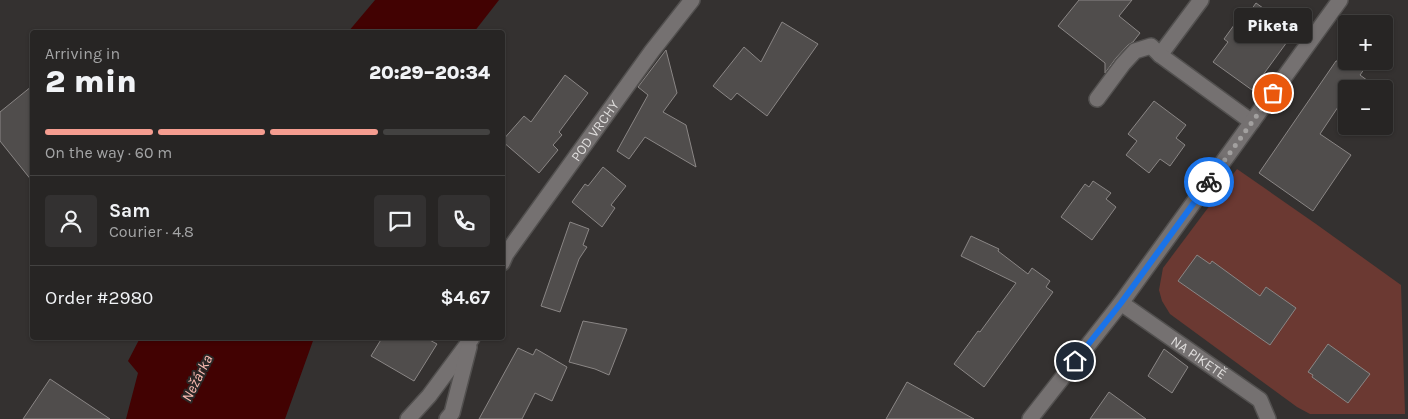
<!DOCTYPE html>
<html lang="en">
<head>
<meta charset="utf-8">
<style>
	:root { --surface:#272524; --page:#333131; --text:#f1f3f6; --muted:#a4a5a6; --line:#434241; --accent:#f59d90 }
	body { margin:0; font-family:Karla,sans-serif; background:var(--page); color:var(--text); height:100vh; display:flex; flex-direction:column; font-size:19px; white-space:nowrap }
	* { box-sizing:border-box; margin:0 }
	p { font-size:16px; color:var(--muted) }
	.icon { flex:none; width:28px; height:28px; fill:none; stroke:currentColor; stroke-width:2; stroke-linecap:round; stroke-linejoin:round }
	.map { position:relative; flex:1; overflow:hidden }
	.drawer { position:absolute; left:30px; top:30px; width:475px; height:310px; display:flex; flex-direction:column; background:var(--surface); border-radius:5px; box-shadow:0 1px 4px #0004,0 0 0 1px var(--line) }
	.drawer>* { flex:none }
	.buttons { position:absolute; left:1338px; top:15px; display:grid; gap:10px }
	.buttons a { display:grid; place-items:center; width:55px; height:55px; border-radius:5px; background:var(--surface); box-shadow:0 1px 4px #0004,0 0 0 1px var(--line); font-size:25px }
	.pin { position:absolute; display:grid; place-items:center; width:42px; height:42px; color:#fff; margin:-21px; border:2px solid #fff; border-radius:50%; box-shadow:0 1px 5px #0007 }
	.courier { position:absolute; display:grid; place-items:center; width:50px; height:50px; margin:-25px; border:4px solid #1a73e8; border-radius:50%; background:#fff; color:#222; box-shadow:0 1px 6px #0007 }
	.bubble { position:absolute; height:35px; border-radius:5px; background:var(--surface); box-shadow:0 1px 4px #0004,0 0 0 1px var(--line); font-size:16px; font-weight:800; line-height:35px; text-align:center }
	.overview em { font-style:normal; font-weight:800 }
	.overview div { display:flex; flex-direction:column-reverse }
	.overview { display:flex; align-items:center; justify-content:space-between; height:85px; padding:0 15px }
	h1 { font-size:32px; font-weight:800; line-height:38px }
	.bar { display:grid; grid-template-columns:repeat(4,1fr); gap:8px 5px; align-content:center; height:60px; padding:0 15px }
	.bar i { height:6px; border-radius:4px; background:var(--line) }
	.bar .active { background:var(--accent) }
	.bar p { grid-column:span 4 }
	.line { display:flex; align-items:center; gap:12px; padding:0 15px; border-top:1px solid var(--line) }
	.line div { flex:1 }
	.round { display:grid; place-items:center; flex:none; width:52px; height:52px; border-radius:5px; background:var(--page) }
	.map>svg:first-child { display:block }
	.green { fill:#6b3932 }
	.water { fill:#420202 }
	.building { fill:#504d4c; stroke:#8a8685 }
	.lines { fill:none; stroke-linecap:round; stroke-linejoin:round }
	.minor-casing { stroke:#52504f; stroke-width:18 }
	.minor { stroke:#757171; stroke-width:15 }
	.done { stroke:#a2a09f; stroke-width:5; stroke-dasharray:0 9 }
	.route { stroke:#1a73e8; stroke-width:6 }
	.labels { text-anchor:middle; stroke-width:4; stroke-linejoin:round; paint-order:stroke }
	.street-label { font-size:14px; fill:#dedcdb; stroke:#2a2726 }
	.water-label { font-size:15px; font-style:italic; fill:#fbbcb2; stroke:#2a2726 }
</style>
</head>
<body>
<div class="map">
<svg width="1408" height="419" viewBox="0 0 1408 419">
	<rect width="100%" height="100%" fill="#343130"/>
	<polygon class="green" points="1237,169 1316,224 1401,285 1405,414 1310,414 1297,407 1170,314 1162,301 1159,290 1163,268"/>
	<g class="water">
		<polygon points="375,0 499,0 474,32 348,32"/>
		<polygon points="140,338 314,338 285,419 126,419 138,373 128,361"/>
	</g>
	<g class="building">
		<polygon points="1079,0 1132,0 1119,16 1140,33 1133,42 1128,45 1116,58 1105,73 1105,63 1058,26"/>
		<polygon points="1256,3 1295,31 1252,90 1213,62 1228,42 1224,39 1237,21 1241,24"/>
		<polygon points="782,22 818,44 767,116 737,93 731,100 713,86 744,47 761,62"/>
		<polygon points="666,50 677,93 663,112 686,125 696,167 645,137 629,159 617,151 648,95 638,87"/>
		<polygon points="1336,61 1370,61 1360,75 1379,89 1346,89 1346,95 1320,134 1351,155 1313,211 1259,173"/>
		<polygon points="565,75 588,93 559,132 562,135 553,145 558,150 539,173 502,141 524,116 531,122"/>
		<polygon points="32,86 32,181 0,141 0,112"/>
		<polygon points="1154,101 1186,125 1176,138 1185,145 1170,166 1160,159 1149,173 1126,155 1137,141 1128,134"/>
		<polygon points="603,167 626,186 611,205 615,208 602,227 572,202 585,184 588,186"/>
		<polygon points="1093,181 1111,193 1106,199 1116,207 1092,240 1061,217 1085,184 1089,187"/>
		<polygon points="570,222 589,229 583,245 587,247 579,259 560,312 541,306"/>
		<polygon points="971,236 999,249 998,251 1028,274 1032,268 1050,281 1046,287 1053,292 984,387 954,364 978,331 980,332 1016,283 961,256"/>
		<polygon points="1197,255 1210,264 1212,261 1260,296 1266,287 1296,308 1270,345 1178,281"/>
		<polygon points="583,321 627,329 609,375 595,369 569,362"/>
		<polygon points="382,338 426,338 437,344 414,381 371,356"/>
		<polygon points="1328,344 1370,374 1348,403 1312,377 1313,375 1308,372"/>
		<polygon points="518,348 533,355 536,349 567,367 552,401 535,393 522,419 479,419"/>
		<polygon points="1164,349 1188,367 1172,393 1148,376"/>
		<polygon points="50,379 110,419 23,419"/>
		<polygon points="907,382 974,419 886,419"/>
		<polygon points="1109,392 1146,419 1090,419"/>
	</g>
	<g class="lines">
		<g class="minor-casing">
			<g id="minor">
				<polyline points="1160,55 1201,0"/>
				<polyline points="1097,99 1123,64 1135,51 1151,46 1160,55 1252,122"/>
				<path id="s1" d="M502,263l4,-9 146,-203 40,-51"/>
				<path id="s2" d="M1121,303l139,97 8,19"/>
				<polyline points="408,419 429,396 472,338"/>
				<polyline points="447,419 452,413 469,347"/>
				<polyline points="1030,419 1121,303 1340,0"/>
			</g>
		</g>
		<use href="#minor" class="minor"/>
	</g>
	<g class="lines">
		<polyline class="done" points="1209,182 1273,93"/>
		<polyline class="route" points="1075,361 1121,303 1209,182"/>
	</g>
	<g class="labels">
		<g class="street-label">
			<text dy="5" stroke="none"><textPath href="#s1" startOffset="162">POD VRCHY</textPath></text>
			<text dy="5" stroke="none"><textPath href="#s2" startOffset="95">NA PIKETĚ</textPath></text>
		</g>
		<g class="water-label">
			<text transform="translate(197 378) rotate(-63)" y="5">Nežárka</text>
		</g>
	</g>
</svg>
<div class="buttons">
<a>+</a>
<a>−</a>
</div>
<div class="pin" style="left:1273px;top:93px;background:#ea580c"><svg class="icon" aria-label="bag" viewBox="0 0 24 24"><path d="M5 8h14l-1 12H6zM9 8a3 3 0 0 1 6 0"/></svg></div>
<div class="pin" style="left:1075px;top:361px;background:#1f2937"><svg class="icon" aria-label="home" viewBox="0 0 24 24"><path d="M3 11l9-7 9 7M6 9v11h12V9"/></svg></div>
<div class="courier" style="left:1209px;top:182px"><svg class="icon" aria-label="bike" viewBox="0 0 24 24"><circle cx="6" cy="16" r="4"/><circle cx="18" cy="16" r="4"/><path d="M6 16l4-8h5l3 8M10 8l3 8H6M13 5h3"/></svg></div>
<div class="bubble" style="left:1234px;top:8px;width:78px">Piketa</div>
<section class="drawer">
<div class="overview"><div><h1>2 min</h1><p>Arriving in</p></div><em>20:29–20:34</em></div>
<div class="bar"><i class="active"></i><i class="active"></i><i class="active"></i><i></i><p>On the way · 60 m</p></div>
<div class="line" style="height:90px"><a class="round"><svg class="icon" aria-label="person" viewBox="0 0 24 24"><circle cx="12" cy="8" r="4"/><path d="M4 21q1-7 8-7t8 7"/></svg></a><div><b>Sam</b><p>Courier · 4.8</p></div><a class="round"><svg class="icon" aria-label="chat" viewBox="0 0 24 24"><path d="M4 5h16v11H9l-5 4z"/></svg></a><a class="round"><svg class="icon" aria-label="phone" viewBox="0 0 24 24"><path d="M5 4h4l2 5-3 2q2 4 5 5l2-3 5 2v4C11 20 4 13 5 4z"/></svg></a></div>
<div class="line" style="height:65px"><div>Order #2980</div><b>$4.67</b></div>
</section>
</div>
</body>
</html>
